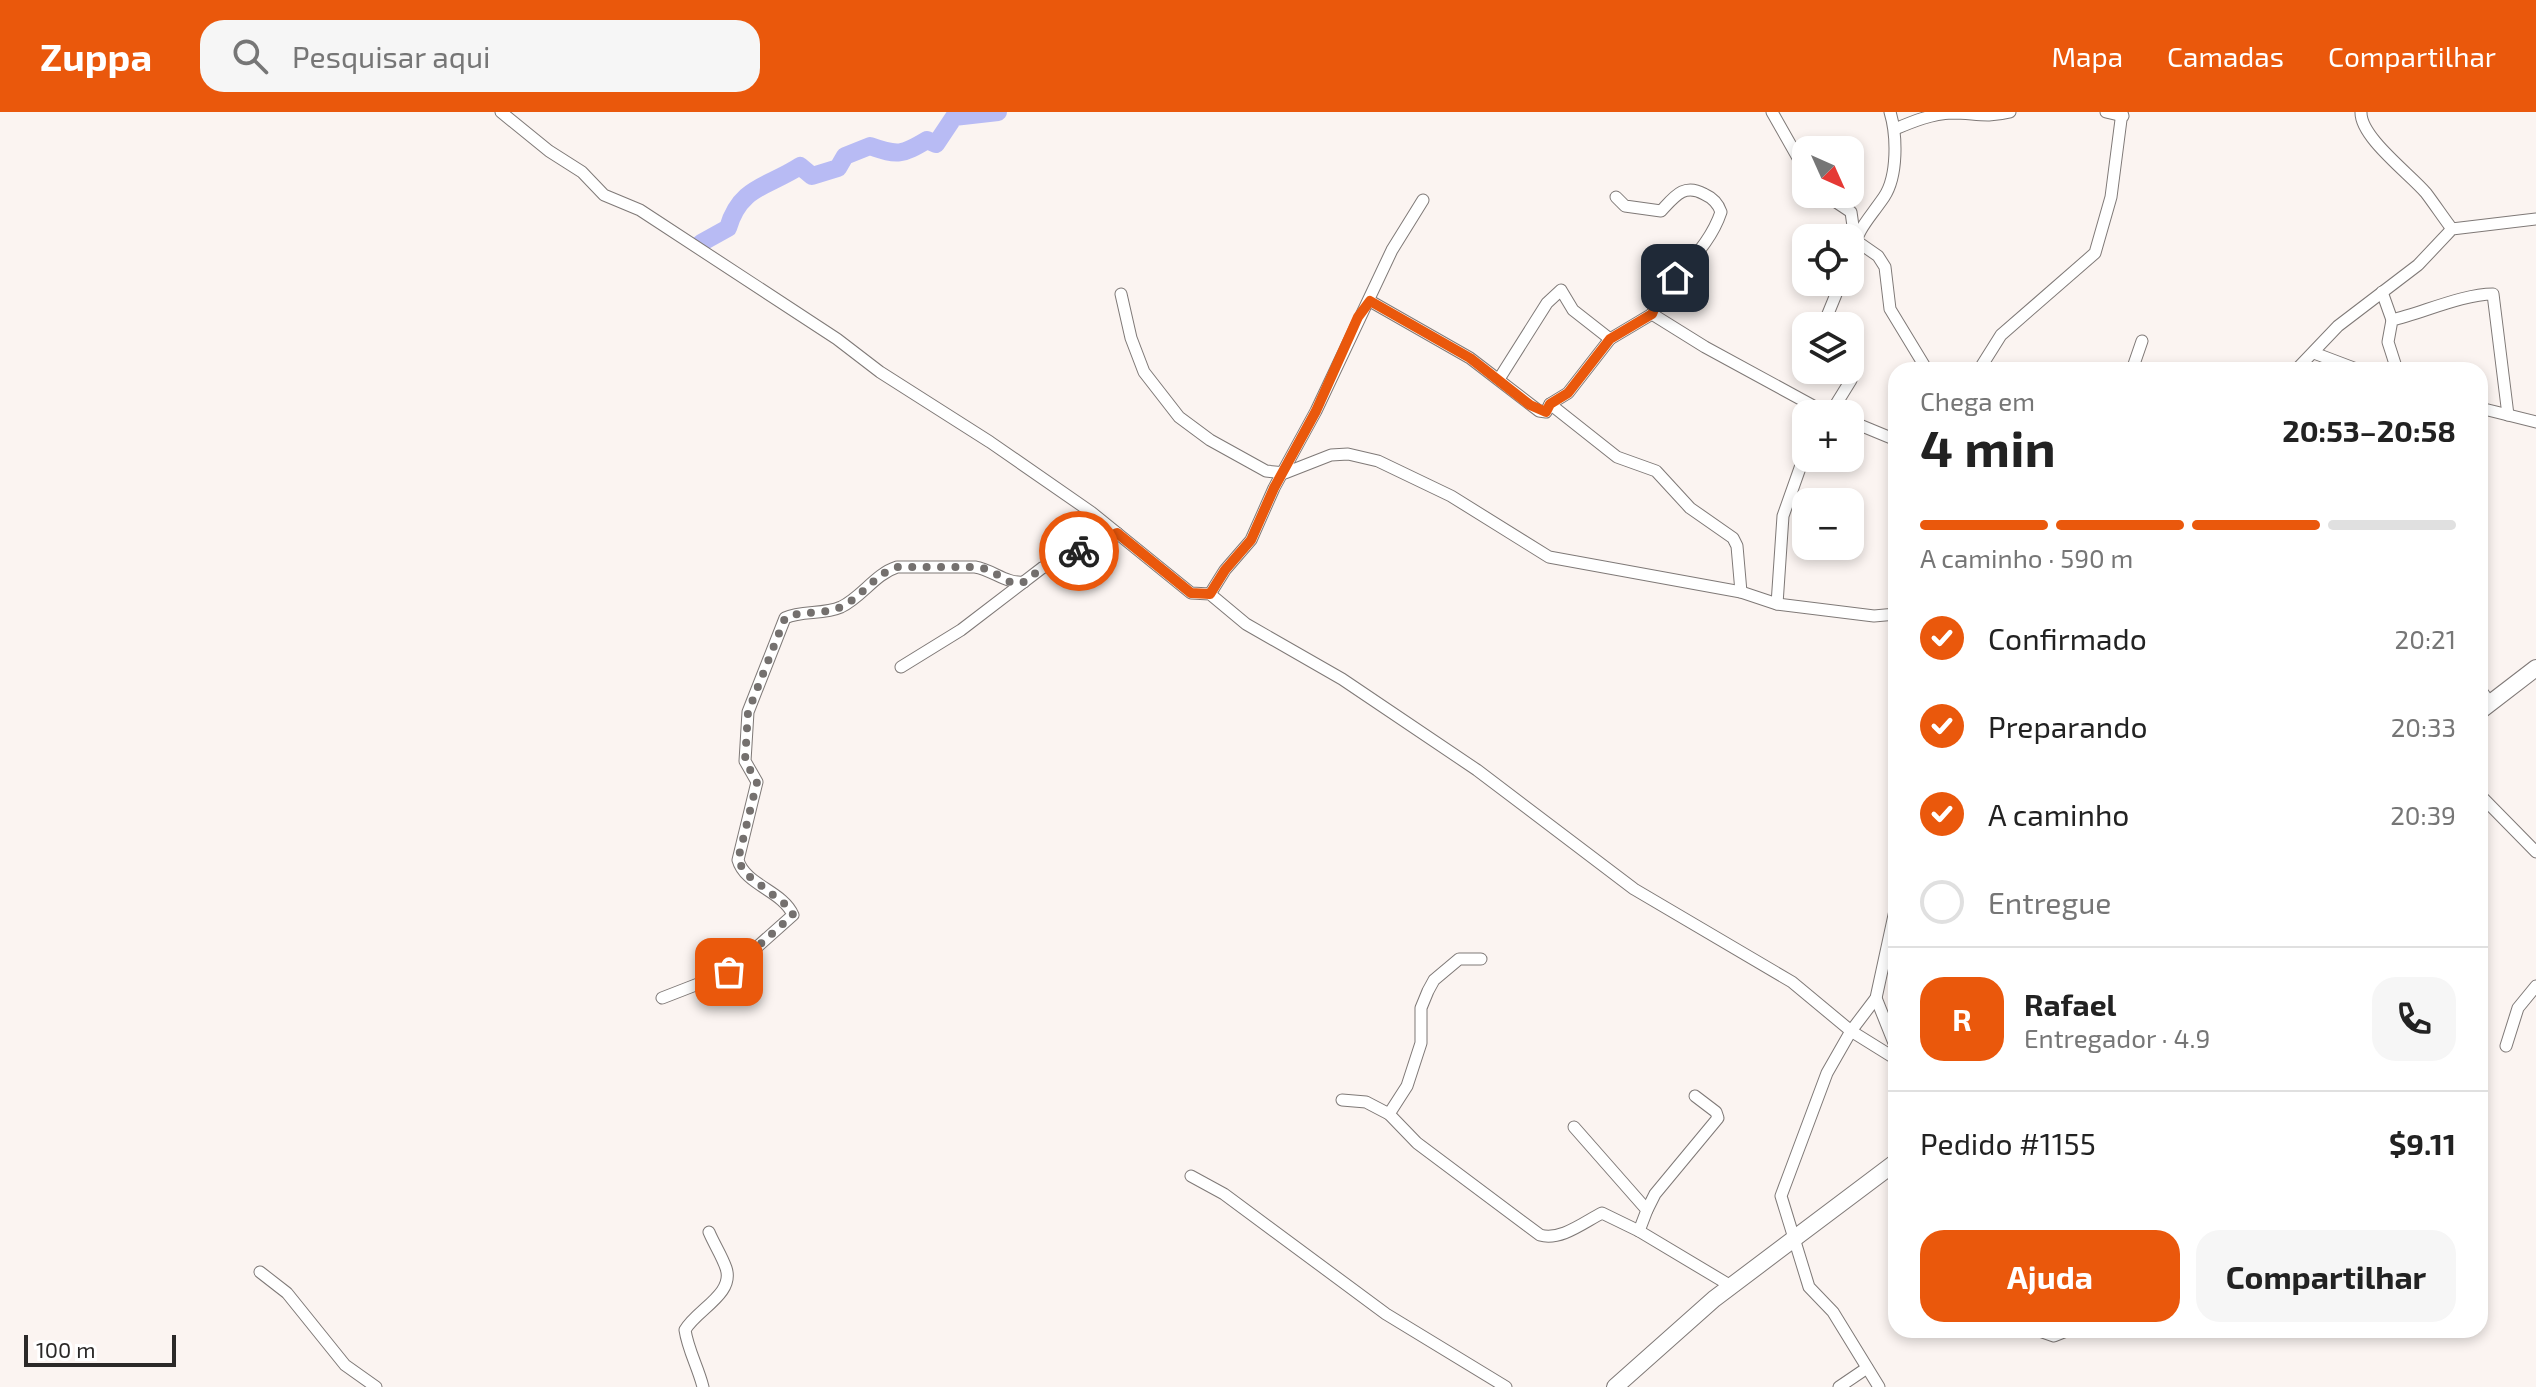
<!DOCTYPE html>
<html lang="pt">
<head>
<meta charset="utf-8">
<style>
	:root { --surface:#fff; --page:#f6f6f6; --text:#222; --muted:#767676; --line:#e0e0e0; --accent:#ea580c }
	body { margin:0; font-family:"Exo 2",sans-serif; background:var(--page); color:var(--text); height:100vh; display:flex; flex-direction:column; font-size:30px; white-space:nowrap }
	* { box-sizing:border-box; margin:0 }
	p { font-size:26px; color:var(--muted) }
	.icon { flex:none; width:44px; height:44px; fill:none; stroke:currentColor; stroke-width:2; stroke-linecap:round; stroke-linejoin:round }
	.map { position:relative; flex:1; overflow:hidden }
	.sheet { position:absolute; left:1888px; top:250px; width:600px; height:976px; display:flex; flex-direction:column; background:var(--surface); border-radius:24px; box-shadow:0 4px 12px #0003 }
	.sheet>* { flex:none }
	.needle { width:52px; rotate:135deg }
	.controls { position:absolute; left:1792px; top:24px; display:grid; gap:16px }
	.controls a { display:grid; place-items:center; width:72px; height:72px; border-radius:16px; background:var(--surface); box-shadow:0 4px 12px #0003; font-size:40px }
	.scale { position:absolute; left:24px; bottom:20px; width:152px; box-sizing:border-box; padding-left:8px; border:4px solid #2b2928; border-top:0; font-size:22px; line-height:28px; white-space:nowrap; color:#2b2928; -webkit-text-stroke:6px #fff; paint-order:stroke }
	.pin { position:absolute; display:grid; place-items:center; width:68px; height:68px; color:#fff; margin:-34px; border-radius:16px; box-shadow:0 4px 12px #0006 }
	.courier { position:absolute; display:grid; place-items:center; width:80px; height:80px; margin:-40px; border:6px solid #ea580c; border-radius:50%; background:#fff; color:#222; box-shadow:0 2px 10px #0007 }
	.summary em { font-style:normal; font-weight:700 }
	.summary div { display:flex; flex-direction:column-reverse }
	.summary { display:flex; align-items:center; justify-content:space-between; height:136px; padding:0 32px }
	h1 { font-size:52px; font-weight:700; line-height:60px }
	.bar { display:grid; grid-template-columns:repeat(4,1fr); gap:12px 8px; align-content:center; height:96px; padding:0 32px }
	.bar i { height:10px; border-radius:6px; background:var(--line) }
	.bar .active { background:var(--accent) }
	.bar p { grid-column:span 4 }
	.line { display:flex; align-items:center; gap:20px; padding:0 32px; border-top:2px solid var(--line) }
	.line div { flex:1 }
	.round { display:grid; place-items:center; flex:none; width:84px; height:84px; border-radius:24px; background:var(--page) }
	ol { padding:0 32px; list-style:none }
	li { display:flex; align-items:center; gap:24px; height:88px }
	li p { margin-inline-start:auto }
	li .icon { padding:8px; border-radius:50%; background:var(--accent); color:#fff; stroke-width:4 }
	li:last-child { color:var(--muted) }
	li i { width:44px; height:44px; border:4px solid var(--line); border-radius:50% }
	.primary-button { display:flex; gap:16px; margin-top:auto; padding:16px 32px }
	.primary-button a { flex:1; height:92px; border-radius:24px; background:var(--accent); color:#fff; font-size:32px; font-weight:700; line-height:92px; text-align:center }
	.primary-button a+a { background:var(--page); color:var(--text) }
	header { display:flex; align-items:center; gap:48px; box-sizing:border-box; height:112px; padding:0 40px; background:var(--accent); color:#fff }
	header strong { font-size:38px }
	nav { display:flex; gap:44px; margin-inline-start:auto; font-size:28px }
	.search { width:560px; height:72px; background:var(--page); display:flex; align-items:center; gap:20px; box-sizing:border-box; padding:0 28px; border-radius:24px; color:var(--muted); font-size:30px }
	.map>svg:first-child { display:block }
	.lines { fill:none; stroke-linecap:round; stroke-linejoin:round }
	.river { stroke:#b8bbf4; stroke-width:18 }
	.street-casing { stroke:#7f7977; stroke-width:13 }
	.secondary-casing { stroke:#7f7977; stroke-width:18 }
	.street { stroke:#fff; stroke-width:11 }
	.secondary { stroke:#fff; stroke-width:16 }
	.done { stroke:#74706e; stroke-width:8; stroke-dasharray:0 14.4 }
	.route { stroke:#ea580c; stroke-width:10 }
</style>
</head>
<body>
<header>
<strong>Zuppa</strong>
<div class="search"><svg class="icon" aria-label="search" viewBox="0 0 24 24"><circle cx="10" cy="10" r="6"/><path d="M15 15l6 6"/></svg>Pesquisar aqui</div>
<nav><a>Mapa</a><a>Camadas</a><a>Compartilhar</a></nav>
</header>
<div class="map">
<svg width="2536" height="1275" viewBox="0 0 2536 1275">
	<rect width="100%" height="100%" fill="#fbf4f1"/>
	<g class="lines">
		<path class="river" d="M701,131l27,-15c12,-42 40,-41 72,-62l12,10 26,-8 7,-12 25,-10c28,10 32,9 57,-6l9,4 18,-27 44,-5"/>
		<g class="street-casing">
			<g id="street">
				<polyline points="501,0 549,39 582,60 604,83 640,98 837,227 880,260 990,330 1091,400 1191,481 1210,482 1246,512 1342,567 1477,658 1634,777 1792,870 1851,919 1896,947"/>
				<polyline points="1772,0 1806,60"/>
				<polyline points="2106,0 2123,4"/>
				<path d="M2361,0c-1,25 49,62 65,81 9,12 17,24 26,36"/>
				<path d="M1895,17c19,-8 36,-15 57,-16 23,0 34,5 58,-1"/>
				<polyline points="1824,82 1851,100 1855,128 1878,144 1885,155 1890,197 1927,258"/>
				<path d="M1616,85l9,9 36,5c14,-15 23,-28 43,-17 9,4 14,9 17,18 -14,42 -51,63 -69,102"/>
				<path d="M1850,145c10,-32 16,-34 34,-60 14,-21 13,-62 6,-85"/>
				<polyline points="2382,180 2392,208"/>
				<polyline points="1121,182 1131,226 1144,260 1179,305 1210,328 1266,359 1285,361 1331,343 1348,342 1378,349 1451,384 1549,445 1741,480 1777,492 1874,504 1896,502"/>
				<polyline points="1370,189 1470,246 1539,299 1546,300 1550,292 1568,281 1610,227 1652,202 1705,235 1828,302"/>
				<polyline points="1823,214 1841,170"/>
				<polyline points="2314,241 2359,258"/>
				<polyline points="1979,258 2001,223 2095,141 2111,85 2122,0"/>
				<polyline points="2132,258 2142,229"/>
				<polyline points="2296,258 2338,214 2418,153 2452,117 2536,107"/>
				<path d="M2397,258l-9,-28 4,-22c30,-7 71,-26 101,-26l15,121"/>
				<polyline points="1499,267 1547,191 1561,178 1573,198 1610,227"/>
				<polyline points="1550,292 1617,345 1656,359 1690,396 1733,426 1737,434 1741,480"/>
				<polyline points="2480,296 2536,310"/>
				<polyline points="1830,302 1851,268 1840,258"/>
				<polyline points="1850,309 1896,328"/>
				<polyline points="1210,482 1225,458 1251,428 1274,376 1316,299 1392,138 1423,88"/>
				<polyline points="1777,492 1783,404 1806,339"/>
				<polyline points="901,555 961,518 1042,456 1117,421"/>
				<polyline points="2480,577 2490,591"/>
				<polyline points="2480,659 2480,682"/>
				<polyline points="2481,684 2536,740"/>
				<path d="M662,886l67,-26 64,-57c-10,-24 -48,-30 -55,-55l19,-78 -12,-21 3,-49 37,-94c17,-8 38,-3 56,-11 21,-10 34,-33 56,-40h78c18,3 31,17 49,15"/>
				<polyline points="1876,886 1896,936"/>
				<polyline points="2506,934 2518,896 2536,874"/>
				<path d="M1342,988l24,2 23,12 28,29 123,92c21,6 44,-13 62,-22l37,18 92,55"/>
				<polyline points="1389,1002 1407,974 1421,931 1421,896 1428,879 1434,868 1459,847 1481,847"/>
				<polyline points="1574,1015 1647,1098 1639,1119"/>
				<polyline points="1191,1064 1224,1082 1386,1202 1506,1275"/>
				<polyline points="1647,1098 1655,1082 1718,1006 1716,1000 1695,984"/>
				<polyline points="260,1160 287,1181 345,1253 376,1275"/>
				<polyline points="2037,1218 2054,1224 2069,1218"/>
				<path d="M703,1275c-5,-20 -15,-37 -18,-57 11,-20 50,-36 41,-62 -4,-12 -12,-24 -17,-36"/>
				<polyline points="1839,1275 1867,1256"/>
				<polyline points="1879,1275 1833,1200 1809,1175 1781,1084 1827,961 1851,919 1876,886 1896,794"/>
			</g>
		</g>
		<g class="secondary-casing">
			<g id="secondary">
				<polyline points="2480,599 2536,556"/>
				<polyline points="1615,1275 1714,1187 1896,1050"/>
			</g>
		</g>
		<use href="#street" class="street"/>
		<use href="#secondary" class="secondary"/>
	</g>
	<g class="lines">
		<path class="done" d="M729,860l64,-57 -2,-6 -46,-36 -7,-13 19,-78 -12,-21 3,-49 37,-94c17,-8 38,-3 56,-11 21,-10 34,-33 56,-40h78l12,2 25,14 12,-1 18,-14 37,-17"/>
		<polyline class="route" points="1079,439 1117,421 1191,481 1210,482 1225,458 1251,428 1274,376 1316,299 1358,205 1370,189 1470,246 1530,293 1546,300 1550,292 1568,281 1610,227 1652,202 1661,181 1675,166"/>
	</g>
</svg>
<div class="controls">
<a><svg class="needle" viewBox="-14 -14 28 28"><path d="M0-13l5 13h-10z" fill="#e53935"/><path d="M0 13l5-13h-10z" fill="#767676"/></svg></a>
<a><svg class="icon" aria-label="locate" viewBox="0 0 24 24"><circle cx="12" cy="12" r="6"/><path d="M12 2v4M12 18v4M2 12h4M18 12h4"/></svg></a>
<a><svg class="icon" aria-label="layers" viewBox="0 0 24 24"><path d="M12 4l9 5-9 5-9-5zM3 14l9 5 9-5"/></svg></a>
<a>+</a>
<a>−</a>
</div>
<div class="scale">100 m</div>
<div class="pin" style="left:729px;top:860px;background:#ea580c"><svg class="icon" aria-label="bag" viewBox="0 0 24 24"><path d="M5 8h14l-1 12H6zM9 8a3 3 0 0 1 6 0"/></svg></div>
<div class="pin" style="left:1675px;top:166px;background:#1f2937"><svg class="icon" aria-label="home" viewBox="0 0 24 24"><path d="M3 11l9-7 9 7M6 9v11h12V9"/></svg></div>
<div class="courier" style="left:1079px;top:439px"><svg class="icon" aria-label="bike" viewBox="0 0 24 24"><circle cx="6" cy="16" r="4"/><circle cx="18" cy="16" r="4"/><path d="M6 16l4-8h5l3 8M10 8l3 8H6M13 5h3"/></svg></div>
<section class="sheet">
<div class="summary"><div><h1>4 min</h1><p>Chega em</p></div><em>20:53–20:58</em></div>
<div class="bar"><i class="active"></i><i class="active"></i><i class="active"></i><i></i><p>A caminho · 590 m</p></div>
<ol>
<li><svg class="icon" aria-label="check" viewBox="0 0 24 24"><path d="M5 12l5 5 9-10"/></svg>Confirmado<p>20:21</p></li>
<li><svg class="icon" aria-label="check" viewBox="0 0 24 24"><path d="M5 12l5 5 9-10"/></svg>Preparando<p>20:33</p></li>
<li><svg class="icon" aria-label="check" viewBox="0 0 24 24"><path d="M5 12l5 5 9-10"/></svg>A caminho<p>20:39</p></li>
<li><i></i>Entregue</li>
</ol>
<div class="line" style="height:144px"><b class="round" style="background:var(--accent);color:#fff">R</b><div><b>Rafael</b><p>Entregador · 4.9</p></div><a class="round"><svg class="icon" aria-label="phone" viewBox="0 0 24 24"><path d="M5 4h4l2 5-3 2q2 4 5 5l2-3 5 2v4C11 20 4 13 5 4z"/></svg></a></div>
<div class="line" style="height:104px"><div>Pedido #1155</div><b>$9.11</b></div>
<div class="primary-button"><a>Ajuda</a><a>Compartilhar</a></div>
</section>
</div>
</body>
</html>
